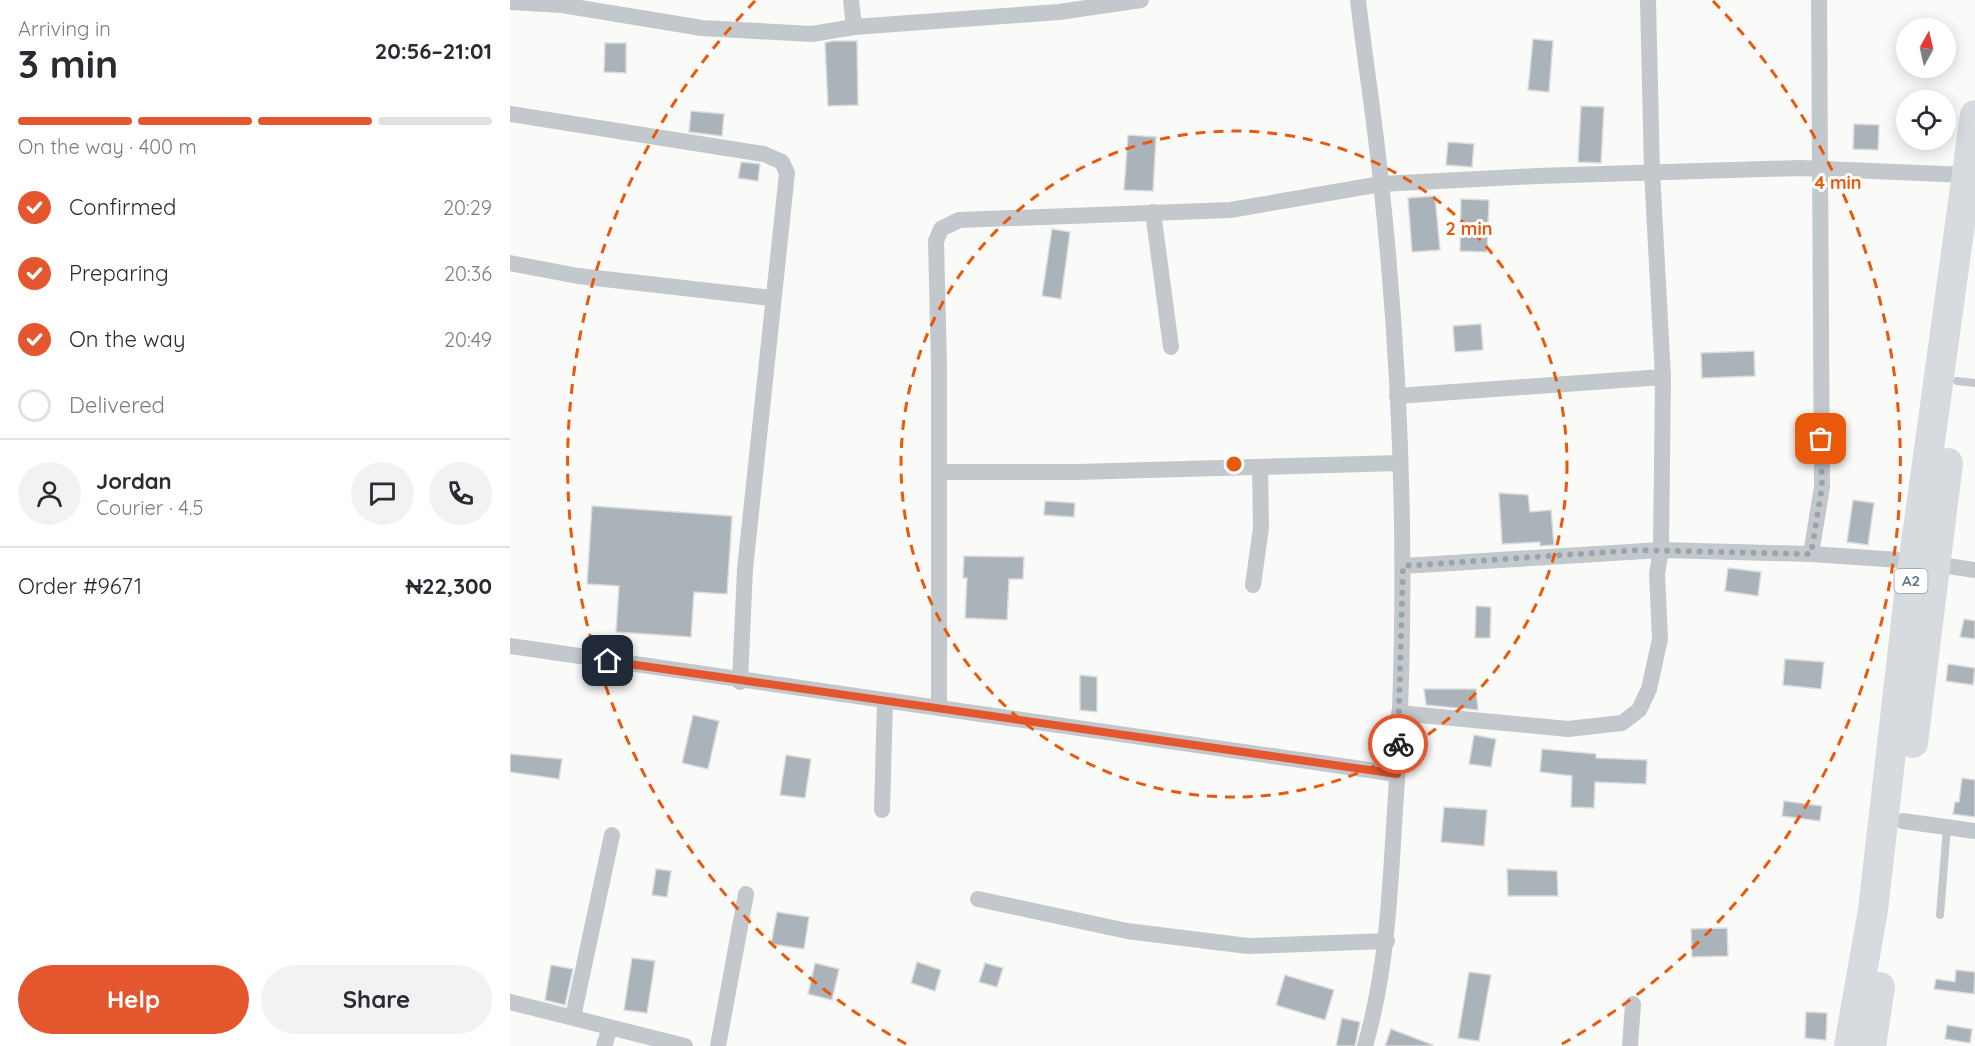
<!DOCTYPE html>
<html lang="en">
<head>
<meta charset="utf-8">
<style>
	:root { --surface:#fff; --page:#f2f2f3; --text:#2b2b33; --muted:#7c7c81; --line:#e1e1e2; --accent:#e4572e }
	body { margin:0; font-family:Quicksand,sans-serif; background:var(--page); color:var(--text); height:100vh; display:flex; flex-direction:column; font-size:22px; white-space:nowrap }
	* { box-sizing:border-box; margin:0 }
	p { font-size:20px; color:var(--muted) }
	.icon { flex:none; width:33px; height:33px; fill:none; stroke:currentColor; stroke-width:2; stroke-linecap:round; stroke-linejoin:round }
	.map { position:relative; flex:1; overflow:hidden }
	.panel { display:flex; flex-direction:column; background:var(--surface); width:510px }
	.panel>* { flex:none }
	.needle { width:39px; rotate:8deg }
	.tools { position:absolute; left:1386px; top:18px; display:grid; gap:12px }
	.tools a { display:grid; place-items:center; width:60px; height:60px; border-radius:50%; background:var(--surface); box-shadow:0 3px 15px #0003; font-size:30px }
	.pin { position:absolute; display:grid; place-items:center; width:51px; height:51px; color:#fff; margin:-26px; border-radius:12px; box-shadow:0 3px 9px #0006 }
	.courier { position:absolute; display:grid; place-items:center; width:60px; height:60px; margin:-30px; border:4px solid #e4572e; border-radius:50%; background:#fff; color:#222; box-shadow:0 2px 8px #0007 }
	.headline em { font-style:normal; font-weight:700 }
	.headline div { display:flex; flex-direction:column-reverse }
	.headline { display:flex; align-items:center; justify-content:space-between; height:102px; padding:0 18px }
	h1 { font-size:39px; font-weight:700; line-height:45px }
	.bar { display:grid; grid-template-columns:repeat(4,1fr); gap:9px 6px; align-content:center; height:72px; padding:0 18px }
	.bar i { height:8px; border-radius:4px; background:var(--line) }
	.bar .selected { background:var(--accent) }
	.bar p { grid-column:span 4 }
	.line { display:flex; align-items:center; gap:15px; padding:0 18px; border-top:2px solid var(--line) }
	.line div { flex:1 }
	.round { display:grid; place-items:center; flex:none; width:63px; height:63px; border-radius:32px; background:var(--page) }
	ol { padding:0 18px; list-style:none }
	li { display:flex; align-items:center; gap:18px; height:66px }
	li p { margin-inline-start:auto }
	li .icon { padding:6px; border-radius:50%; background:var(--accent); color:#fff; stroke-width:4 }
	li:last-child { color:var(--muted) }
	li i { width:33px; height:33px; border:3px solid var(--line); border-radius:50% }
	.cta { display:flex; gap:12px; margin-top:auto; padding:12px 18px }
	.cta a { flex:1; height:69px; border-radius:36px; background:var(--accent); color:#fff; font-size:24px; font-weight:700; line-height:69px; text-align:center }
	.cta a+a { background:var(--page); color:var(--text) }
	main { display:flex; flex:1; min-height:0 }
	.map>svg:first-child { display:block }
	.building { fill:#aab3b9; stroke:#dcdcda; stroke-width:1.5 }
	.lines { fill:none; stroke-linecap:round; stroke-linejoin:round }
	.lane { stroke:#c3c8cc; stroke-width:8 }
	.street { stroke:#c3c8cc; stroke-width:16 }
	.highway { stroke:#d6dbdf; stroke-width:30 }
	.done { stroke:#99a4ac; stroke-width:6; stroke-dasharray:0 10.8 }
	.route { stroke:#e4572e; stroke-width:8 }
	.ring { fill:none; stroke:#e8590c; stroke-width:3; stroke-dasharray:10 8 }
	.labels { text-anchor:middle; stroke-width:6; stroke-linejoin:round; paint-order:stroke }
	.shield { fill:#fff; stroke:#939fa8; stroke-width:1.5 }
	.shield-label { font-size:15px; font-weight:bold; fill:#657683 }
	.centre { fill:#e8590c; stroke:#fff; stroke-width:3 }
	.ring-label { font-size:18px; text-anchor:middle; font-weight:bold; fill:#e8590c; stroke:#fff; stroke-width:6; stroke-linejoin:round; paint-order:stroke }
</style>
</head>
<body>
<main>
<section class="panel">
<div class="headline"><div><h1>3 min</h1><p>Arriving in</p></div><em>20:56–21:01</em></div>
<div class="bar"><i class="selected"></i><i class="selected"></i><i class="selected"></i><i></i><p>On the way · 400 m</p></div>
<ol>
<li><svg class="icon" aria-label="check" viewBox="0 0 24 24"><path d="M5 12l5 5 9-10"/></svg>Confirmed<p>20:29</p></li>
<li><svg class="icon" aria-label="check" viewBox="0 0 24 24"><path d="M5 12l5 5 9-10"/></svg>Preparing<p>20:36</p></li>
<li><svg class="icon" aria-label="check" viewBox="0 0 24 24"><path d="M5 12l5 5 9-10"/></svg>On the way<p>20:49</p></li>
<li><i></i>Delivered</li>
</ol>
<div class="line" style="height:108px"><a class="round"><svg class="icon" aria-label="person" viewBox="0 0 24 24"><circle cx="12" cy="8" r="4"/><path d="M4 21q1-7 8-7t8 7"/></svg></a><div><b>Jordan</b><p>Courier · 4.5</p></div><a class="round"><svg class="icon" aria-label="chat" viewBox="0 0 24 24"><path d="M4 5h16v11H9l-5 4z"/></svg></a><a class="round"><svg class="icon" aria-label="phone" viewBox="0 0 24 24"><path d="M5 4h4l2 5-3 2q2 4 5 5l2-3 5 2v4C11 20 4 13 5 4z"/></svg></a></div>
<div class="line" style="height:78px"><div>Order #9671</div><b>₦22,300</b></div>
<div class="cta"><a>Help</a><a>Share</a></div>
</section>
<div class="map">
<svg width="1465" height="1046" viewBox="0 0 1465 1046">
	<rect width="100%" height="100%" fill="#fafaf8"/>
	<g class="building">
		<polygon points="1023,39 1043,41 1039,92 1018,90"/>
		<polygon points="322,41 347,41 348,105 318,106 315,43"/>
		<polygon points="95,43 116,43 116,73 94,72"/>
		<polygon points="1071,106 1094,107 1091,163 1068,162"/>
		<polygon points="181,111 214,114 212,136 179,132"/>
		<polygon points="1344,124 1369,125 1368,150 1343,149"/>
		<polygon points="618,135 646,137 643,191 614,190"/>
		<polygon points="938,142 964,144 962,167 936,165"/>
		<polygon points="231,162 250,164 248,181 228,178"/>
		<polygon points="925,196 930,250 902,252 898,198"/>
		<polygon points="951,199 979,200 977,252 950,251"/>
		<polygon points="542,229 560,232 551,299 532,296"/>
		<polygon points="971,324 973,350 945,352 943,326"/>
		<polygon points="1244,351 1245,376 1192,378 1191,353"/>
		<polygon points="989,493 1018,495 1020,512 1041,510 1044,545 1030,546 1030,542 992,544"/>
		<polygon points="1343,500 1364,503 1358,545 1337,542"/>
		<polygon points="535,501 565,503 564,517 534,515"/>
		<polygon points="82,506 222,516 217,594 184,592 181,637 106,632 109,586 77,584"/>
		<polygon points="454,556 514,557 513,579 499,579 497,620 455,618 457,578 453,578"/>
		<polygon points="1218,568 1251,572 1248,596 1215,591"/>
		<polygon points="966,606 981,607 980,638 965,638"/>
		<polygon points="1454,619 1465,621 1465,639 1450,637"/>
		<polygon points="1275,659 1314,662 1311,689 1273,685"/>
		<polygon points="1438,664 1465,668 1463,685 1436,681"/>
		<polygon points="570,675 587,677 587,712 570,710"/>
		<polygon points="914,689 966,689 968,710 916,705"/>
		<polygon points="183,715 209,721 198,769 172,763"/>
		<polygon points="964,735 986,739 981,767 959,764"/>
		<polygon points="1032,749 1086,754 1086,758 1137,760 1136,784 1085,782 1084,808 1061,807 1062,776 1030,772"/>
		<polygon points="0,754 52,759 49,779 0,772"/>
		<polygon points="276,755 301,759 295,798 270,795"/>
		<polygon points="1452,778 1465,780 1465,817 1443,814 1445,802 1449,802"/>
		<polygon points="1274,801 1312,806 1310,821 1272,816"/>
		<polygon points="934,807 977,810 974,846 931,842"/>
		<polygon points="146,869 161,871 157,897 142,895"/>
		<polygon points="997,869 1047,871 1048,896 998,896"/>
		<polygon points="267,912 299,917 294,949 261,944"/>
		<polygon points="1217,928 1218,956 1182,957 1181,929"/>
		<polygon points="122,958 145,961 137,1013 114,1010"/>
		<polygon points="407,962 431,970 425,991 401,983"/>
		<polygon points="305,963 329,969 322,1000 298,994"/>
		<polygon points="475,963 493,968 487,987 469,982"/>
		<polygon points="41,965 63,969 55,1005 35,1000"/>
		<polygon points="1446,970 1465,972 1464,994 1424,989 1426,979 1445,982"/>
		<polygon points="959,972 981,975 969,1041 948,1038"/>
		<polygon points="775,975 824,990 815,1020 766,1005"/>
		<polygon points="1296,1012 1317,1013 1316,1040 1295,1038"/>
		<polygon points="832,1018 850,1022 845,1046 826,1046"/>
		<polygon points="1437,1025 1462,1029 1460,1043 1435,1039"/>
		<polygon points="881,1029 923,1045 923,1046 875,1046"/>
	</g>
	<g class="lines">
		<g class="lane">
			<polyline points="1447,381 1465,383"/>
			<polyline points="1430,915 1437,827"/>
		</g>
		<g class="street">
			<polyline points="341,0 344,27"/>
			<path d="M848,0c7,61 17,122 23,183 22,203 27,409 15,612 -6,86 -7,168 -31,251"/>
			<polyline points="1138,0 1142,171 1153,377"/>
			<polyline points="0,2 52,5 192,28 302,34 344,27 549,12 631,0"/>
			<polyline points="0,114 254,154 272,162 277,173 235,569 230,682"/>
			<polyline points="643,212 661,347"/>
			<polyline points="0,263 68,276 262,298"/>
			<polyline points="887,396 1153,377 1151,550 1147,574 1150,639 1139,689 1129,710 1112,723 1058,729 889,713"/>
			<polyline points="430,472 567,472 890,463"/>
			<polyline points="1301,554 1312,487 1309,0"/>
			<polyline points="893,566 1151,550 1301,554 1404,561 1465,570"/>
			<polyline points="743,585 751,528 750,467"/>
			<path d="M0,646c295,44 591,85 887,128"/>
			<polyline points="429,708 429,366 426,241 431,229 449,220 720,210 871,184 1027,176 1290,168 1458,175"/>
			<polyline points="372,810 375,701"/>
			<polyline points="1393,821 1465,831"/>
			<polyline points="468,899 617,931 738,946 877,941"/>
			<polyline points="0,1002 175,1046"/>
			<polyline points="63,1017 102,835"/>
			<polyline points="94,1046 100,1028"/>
			<polyline points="208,1046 236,894"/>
			<polyline points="1120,1046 1123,1004"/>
		</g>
		<g class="highway">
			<polyline points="1403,743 1438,463"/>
			<polyline points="1339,1046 1363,910 1400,587 1465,115"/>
			<polyline points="1361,1046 1370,987"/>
		</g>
	</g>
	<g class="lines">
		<polyline class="done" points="888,744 893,566 1128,550 1301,554 1312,487 1311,439"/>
		<polyline class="route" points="98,661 887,774 888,744"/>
	</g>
	<g class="ring">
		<circle cx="724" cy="464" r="333"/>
		<path d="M396 1044A666 666 0 0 1 245 1M1203 1A666 666 0 0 1 1052 1044"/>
	</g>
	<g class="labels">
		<rect class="shield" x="1384.5" y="569" width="33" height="24" rx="4.5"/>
		<g class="shield-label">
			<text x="1401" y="586">A2</text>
		</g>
	</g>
	<circle cx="724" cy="464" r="9" class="centre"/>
	<g class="ring-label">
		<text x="1328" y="189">4 min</text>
		<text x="959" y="235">2 min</text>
	</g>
</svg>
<div class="tools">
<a><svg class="needle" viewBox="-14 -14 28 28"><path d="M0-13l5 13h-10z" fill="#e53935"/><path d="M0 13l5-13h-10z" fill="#7c7c81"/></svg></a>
<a><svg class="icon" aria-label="locate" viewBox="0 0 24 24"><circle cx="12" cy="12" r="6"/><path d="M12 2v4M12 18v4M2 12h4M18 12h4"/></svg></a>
</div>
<div class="pin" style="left:1311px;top:439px;background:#ea580c"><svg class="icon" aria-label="bag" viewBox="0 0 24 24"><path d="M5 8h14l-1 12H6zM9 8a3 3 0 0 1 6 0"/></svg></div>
<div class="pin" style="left:98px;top:661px;background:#1f2937"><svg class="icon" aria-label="home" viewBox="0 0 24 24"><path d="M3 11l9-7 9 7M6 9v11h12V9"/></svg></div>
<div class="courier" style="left:888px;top:744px"><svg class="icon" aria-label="bike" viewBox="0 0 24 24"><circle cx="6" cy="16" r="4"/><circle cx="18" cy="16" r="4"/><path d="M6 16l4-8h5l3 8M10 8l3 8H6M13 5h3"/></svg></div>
</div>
</main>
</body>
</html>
